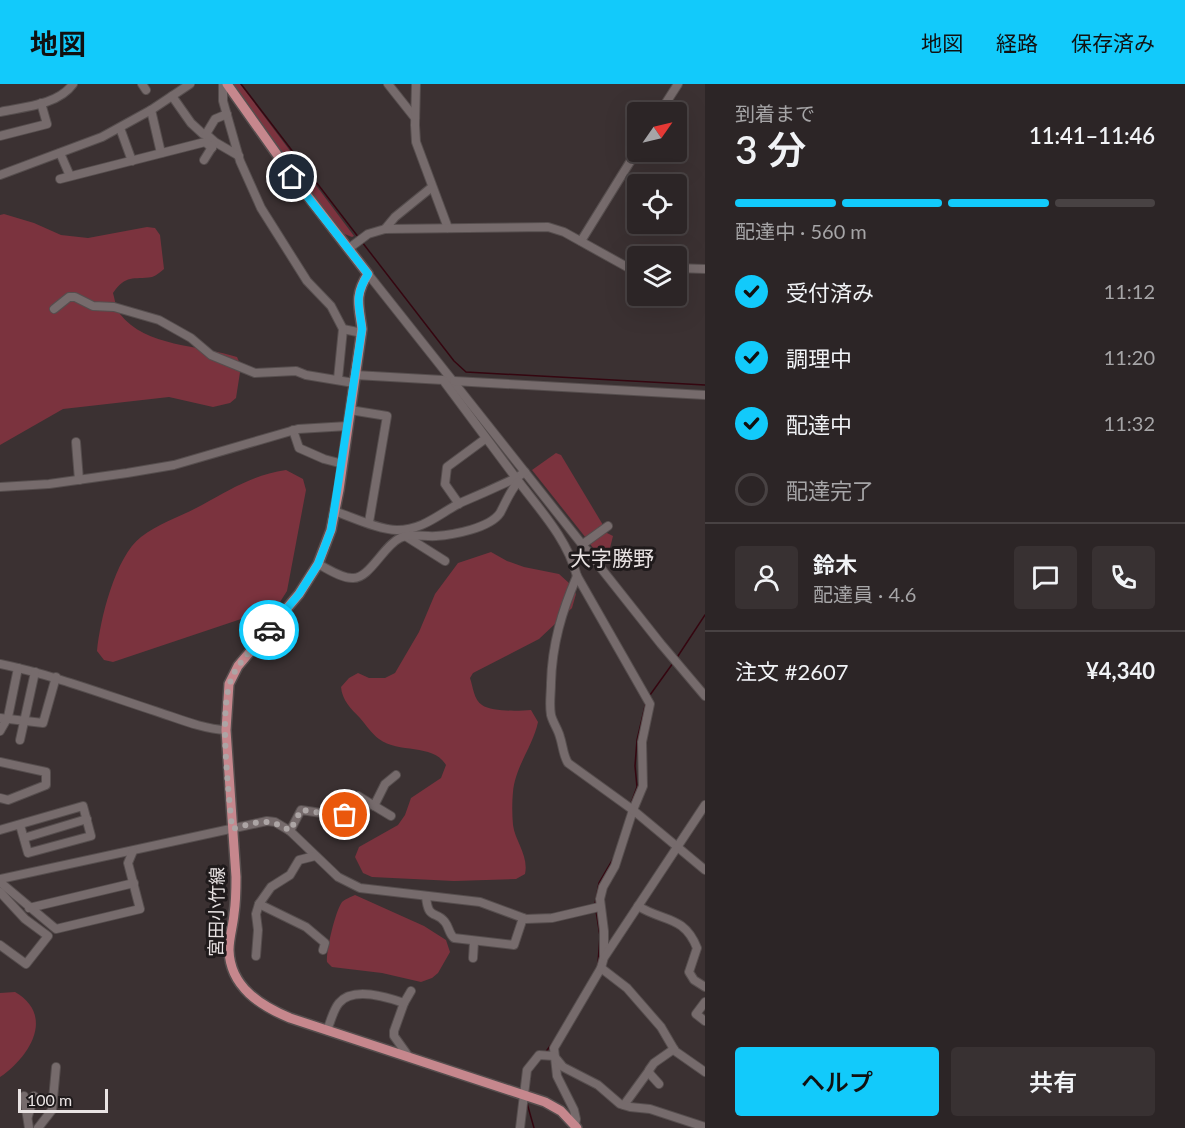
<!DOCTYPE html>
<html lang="ja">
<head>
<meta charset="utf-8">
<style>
	:root { --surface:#2c2526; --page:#383132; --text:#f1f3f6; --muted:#a6a5a7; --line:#484243; --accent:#12cafb }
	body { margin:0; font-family:Lato,"Noto Sans JP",sans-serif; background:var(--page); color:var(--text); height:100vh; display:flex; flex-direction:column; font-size:22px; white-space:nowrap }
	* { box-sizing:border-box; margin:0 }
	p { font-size:20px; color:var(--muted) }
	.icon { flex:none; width:33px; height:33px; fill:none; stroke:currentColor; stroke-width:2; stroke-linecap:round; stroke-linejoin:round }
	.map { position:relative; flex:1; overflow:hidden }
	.drawer { display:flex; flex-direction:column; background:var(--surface); width:480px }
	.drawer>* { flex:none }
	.needle { width:39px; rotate:56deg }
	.buttons { position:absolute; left:627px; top:18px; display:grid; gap:12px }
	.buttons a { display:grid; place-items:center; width:60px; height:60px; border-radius:6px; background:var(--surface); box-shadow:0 6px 24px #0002,0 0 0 2px var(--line); font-size:30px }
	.scale { position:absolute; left:18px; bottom:15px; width:90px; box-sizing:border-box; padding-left:6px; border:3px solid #e9e3e3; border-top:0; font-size:16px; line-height:21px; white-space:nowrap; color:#e9e3e3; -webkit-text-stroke:4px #1f1a1b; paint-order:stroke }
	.pin { position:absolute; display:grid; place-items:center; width:51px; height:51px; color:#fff; margin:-26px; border:3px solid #fff; border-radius:50%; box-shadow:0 2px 6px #0007 }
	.courier { position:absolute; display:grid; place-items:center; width:60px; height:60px; margin:-30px; border:4px solid #12cafb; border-radius:50%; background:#fff; color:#222; box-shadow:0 2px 8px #0007 }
	.headline em { font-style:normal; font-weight:600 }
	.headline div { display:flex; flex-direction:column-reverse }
	.headline { display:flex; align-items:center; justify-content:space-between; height:102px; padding:0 30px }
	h1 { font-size:39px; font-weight:600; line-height:45px }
	.bar { display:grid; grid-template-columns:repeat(4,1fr); gap:9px 6px; align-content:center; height:72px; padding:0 30px }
	.bar i { height:8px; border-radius:4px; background:var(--line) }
	.bar .current { background:var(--accent) }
	.bar p { grid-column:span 4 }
	.line { display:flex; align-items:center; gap:15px; padding:0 30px; border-top:2px solid var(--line) }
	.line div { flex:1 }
	.round { display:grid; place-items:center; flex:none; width:63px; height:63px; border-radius:6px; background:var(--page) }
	ol { padding:0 30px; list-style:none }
	li { display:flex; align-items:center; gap:18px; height:66px }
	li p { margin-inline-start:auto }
	li .icon { padding:6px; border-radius:50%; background:var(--accent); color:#111; stroke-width:4 }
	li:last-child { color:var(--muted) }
	li i { width:33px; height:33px; border:3px solid var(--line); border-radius:50% }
	.primary-button { display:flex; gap:12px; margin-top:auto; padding:12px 30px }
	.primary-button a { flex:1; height:69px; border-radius:6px; background:var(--accent); color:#111; font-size:24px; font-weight:600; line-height:69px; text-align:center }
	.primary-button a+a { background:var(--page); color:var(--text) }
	header { display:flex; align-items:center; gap:36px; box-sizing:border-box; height:84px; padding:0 30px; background:var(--accent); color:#111 }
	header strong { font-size:28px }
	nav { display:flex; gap:33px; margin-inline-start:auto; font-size:21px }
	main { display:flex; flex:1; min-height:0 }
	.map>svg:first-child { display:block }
	.green { fill:#7b333e }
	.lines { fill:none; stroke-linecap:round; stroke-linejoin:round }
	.stream { stroke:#350610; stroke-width:1.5 }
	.minor-casing { stroke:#564e4e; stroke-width:10 }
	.major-casing { stroke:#564e4e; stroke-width:12 }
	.minor { stroke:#766b6c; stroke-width:8 }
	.major { stroke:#c6878d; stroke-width:9 }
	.done { stroke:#aca5a5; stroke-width:6; stroke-dasharray:0 10.8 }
	.route { stroke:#12cafb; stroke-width:8 }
	.labels { text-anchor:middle; stroke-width:6; stroke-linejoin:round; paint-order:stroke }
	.street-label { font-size:18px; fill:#e9e3e3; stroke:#1f1a1b }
	.quarter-label { font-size:21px; fill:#e9e3e3; stroke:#1f1a1b }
</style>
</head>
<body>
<header>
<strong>地図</strong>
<nav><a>地図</a><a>経路</a><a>保存済み</a></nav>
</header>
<main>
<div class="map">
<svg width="705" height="1044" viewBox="0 0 705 1044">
	<rect width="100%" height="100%" fill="#3b3132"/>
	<g class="green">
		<polygon points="231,0 240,0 354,152 352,153 342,149 312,116"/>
		<path d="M4,130l30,9 27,12 27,3 59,-11 8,1 5,7 4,34c-4,3 -8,7 -12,8 -19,3 -26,-3 -39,16 2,7 3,16 7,21 25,33 80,31 117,43l4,9 -5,32 -6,5 -17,4 -44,-10 -106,12 -63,36v-230z"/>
		<polygon points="556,369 561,371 603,441 586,454 532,386"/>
		<path d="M286,386l17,9 3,11 -19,101 -7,11 -12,8 -155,52 -9,-2 -7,-9c3,-31 18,-94 44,-114 18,-14 41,-21 61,-32 29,-16 51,-30 84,-35z"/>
		<polygon points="605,448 613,452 606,480 590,460"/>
		<path d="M491,468l16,9 17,6 35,7 10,9 7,11 -4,14 -33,31 -66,34 -3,5c3,9 4,22 12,27 10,7 37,6 49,5l7,12c-5,24 -23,45 -25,70 -1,10 -1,22 0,33 2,16 16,31 12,49l-9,5 -62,2 -82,-4 -9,-4 -8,-16 4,-10 39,-22 7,-10 6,-17 30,-20 5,-13c-13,-22 -47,-11 -67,-26 -7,-5 -13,-14 -19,-21 -9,-9 -18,-18 -19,-31l8,-9 9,-5 11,5h16l10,-5 24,-41 16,-38 23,-31z"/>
		<path d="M355,811l69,31 22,14 4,12 -12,21 -6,5 -11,4 -39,-9 -50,-6 -5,-5c-1,-11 8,-50 15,-60 3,-3 9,-5 13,-7z"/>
		<path d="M15,908c41,24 14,65 -15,85v-84z"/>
	</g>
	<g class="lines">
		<g class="stream">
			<polyline points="241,0 359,154"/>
			<polyline points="362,158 454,277 466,288 705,301"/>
			<polyline points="676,575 705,531"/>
			<polyline points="650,611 673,579"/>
			<polyline points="630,722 637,703 635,682 637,656 646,618"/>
			<polyline points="626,736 629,726"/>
			<polyline points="595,820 599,799 613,775"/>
			<polyline points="596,827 600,852 598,879"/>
			<polyline points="545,969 558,951"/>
			<polyline points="527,1019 534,1044"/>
		</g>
		<g class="minor-casing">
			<g id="minor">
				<polyline points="142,0 146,6"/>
				<polyline points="223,0 223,17 240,77 261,124 307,197 331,222 343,245 362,249"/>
				<polyline points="388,0 415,34"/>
				<polyline points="416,0 415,41 416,58 448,144"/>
				<polyline points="172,12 191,39 203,50 206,50"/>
				<polyline points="151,26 161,69"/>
				<path d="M0,28c24,-5 58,-7 73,-28"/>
				<polyline points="660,28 678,0"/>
				<polyline points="227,30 215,35 206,50 215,58 239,72"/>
				<polyline points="120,44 132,77"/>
				<polyline points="0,52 47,40 41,19"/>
				<polyline points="60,69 70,92"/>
				<polyline points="204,76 214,60"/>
				<polyline points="0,91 102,53 151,26 190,0"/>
				<polyline points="60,95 205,58 212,64"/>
				<polyline points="385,145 395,133 432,103"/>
				<polyline points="581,157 638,65"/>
				<polyline points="348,165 368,150 385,145 548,143 564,148 627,183 638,186"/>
				<polyline points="676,184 705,185"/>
				<polyline points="368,190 661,560 705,612"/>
				<polyline points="54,225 69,213 75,213 93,222 114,223 159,236 191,254 211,271 255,289 296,287 306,291 354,299"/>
				<polyline points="338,295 343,245"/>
				<polyline points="454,297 705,311"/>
				<polyline points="350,326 387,332 369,438"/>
				<polyline points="293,346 299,364 324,375 343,380"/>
				<polyline points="76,358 79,396"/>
				<path d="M525,388l-9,6c23,31 51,60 61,98l73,128 -8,38 1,44 -10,24 -18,56 -12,21 -3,12 4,32v26l-3,11 -47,80 3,28 17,34 2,9 -1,6"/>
				<polyline points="0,403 49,400 127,389 174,381 298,345 348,342"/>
				<polyline points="459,420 445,400 447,383 485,355"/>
				<path d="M334,427c18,6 45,19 63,19 26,0 42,-16 63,-27 19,-8 37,-16 56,-25l-73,-98 -88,-5"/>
				<polyline points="407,453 445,477"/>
				<polyline points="583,460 608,442"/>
				<path d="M318,480c10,5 23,14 34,14 17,2 31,-32 48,-40 10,-5 25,-1 36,-2 17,-1 54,-8 64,-23 6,-11 10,-22 18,-31"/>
				<path d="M577,492c-15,35 -25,68 -26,107 0,11 -2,21 0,32 2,8 7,14 9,22 3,9 3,18 8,26l65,47 72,60"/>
				<path d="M0,580c53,11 103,30 155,47 22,7 47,18 71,19"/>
				<polyline points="0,634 43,639 56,593"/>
				<polyline points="0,647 8,633 18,584"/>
				<polyline points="20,656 35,588"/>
				<polyline points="0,678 46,688 46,701 8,716 0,714"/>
				<polyline points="374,722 385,700 396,691"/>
				<polyline points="0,746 83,722 91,752 28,769 20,741"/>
				<polyline points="290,747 301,726 342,732 348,727 358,712 391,732"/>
				<polyline points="24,754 87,735"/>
				<polyline points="0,795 267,737 275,738 290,747 338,793 360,804 480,818 526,835 552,834 599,823"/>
				<polyline points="0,798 56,845 140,825 128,779 133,767"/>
				<polyline points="0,808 25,835 48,852 26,880 0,861"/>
				<path d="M426,812c2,25 10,14 19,26 4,5 4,12 9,16l60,7 9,-27"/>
				<polyline points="259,820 306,843 325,859 323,866"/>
				<path d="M638,822c25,16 46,9 59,42l-8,24 5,8 11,7"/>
				<polyline points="29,824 134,799"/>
				<polyline points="256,872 258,846 256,830 259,820 271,803 290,791 299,776 315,772"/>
				<polyline points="605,872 705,721"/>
				<polyline points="473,874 474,858"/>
				<polyline points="601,884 627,904 661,943 675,967 705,988"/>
				<polyline points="705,918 696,930 705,937"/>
				<polyline points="404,919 394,947 394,952 409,973"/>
				<path d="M327,946c4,-9 6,-20 12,-27 14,-17 48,-6 65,0l7,-12"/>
				<polyline points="659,1000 650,990 649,986 654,979 674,965"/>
				<polyline points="24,1012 29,1044"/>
				<polyline points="624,1021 648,988"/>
				<polyline points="28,1032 34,1012"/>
				<polyline points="38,1044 52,1026 56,983"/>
				<polyline points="520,1044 527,986 539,971 554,972 563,983 598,1001 620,1020 630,1023 650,1025 705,1043"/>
			</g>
		</g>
		<g class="major-casing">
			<path id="major" d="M227,0l66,93 75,97c-14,22 -9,31 -6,55l-23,161 -8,40 -13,34 -19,30 -61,72 -9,18 -3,46 10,147c0,12 0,24 -2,37 -1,12 -5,24 -5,36 1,37 32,56 61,68l255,84 16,9 16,17"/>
		</g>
		<use href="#minor" class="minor"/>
		<use href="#major" class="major"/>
	</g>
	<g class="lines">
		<path class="done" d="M269,546c-13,15 -29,30 -37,47 -14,33 -3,114 0,152 23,-6 36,-13 58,2l11,-21c13,1 32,7 44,5"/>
		<path class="route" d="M269,546l30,-36 19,-30 13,-34 31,-201c-3,-24 -8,-33 6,-55l-76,-97"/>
	</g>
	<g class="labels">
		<g class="street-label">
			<text transform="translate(217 828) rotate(-89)" y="6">宮田小竹線</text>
		</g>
		<g class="quarter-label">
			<text x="612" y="482">大字勝野</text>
		</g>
	</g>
</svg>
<div class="buttons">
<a><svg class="needle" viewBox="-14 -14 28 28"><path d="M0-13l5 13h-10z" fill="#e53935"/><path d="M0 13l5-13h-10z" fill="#a6a5a7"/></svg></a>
<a><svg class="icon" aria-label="locate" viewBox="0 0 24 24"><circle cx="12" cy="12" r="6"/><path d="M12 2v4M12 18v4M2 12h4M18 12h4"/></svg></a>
<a><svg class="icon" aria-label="layers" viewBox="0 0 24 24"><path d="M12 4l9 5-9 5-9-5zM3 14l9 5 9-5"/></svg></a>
</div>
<div class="scale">100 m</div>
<div class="pin" style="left:345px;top:731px;background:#ea580c"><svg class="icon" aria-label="bag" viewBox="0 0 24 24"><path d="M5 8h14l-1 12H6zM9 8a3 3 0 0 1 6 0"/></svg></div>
<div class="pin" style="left:292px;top:93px;background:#1f2937"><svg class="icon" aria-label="home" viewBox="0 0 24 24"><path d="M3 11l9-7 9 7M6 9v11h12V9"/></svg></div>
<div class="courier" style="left:269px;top:546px"><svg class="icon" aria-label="car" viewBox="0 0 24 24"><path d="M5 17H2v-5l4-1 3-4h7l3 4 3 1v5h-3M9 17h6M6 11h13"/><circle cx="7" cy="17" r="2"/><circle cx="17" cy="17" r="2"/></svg></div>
</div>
<section class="drawer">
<div class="headline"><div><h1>3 分</h1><p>到着まで</p></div><em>11:41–11:46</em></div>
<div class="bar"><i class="current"></i><i class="current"></i><i class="current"></i><i></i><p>配達中 · 560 m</p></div>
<ol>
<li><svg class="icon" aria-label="check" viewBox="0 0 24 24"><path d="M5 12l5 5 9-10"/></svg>受付済み<p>11:12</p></li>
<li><svg class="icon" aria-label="check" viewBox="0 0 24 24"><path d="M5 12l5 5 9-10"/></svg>調理中<p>11:20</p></li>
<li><svg class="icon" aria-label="check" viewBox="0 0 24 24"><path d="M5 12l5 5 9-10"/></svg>配達中<p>11:32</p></li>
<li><i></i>配達完了</li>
</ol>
<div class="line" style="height:108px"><a class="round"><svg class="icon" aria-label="person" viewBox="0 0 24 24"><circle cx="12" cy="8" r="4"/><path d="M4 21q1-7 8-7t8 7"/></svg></a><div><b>鈴木</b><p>配達員 · 4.6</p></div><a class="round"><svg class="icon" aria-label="chat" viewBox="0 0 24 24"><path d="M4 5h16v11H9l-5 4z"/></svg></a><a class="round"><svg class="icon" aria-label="phone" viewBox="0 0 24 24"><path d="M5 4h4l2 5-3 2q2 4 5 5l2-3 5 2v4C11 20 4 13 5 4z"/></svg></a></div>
<div class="line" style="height:78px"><div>注文 #2607</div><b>¥4,340</b></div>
<div class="primary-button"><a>ヘルプ</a><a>共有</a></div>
</section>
</main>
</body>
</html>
